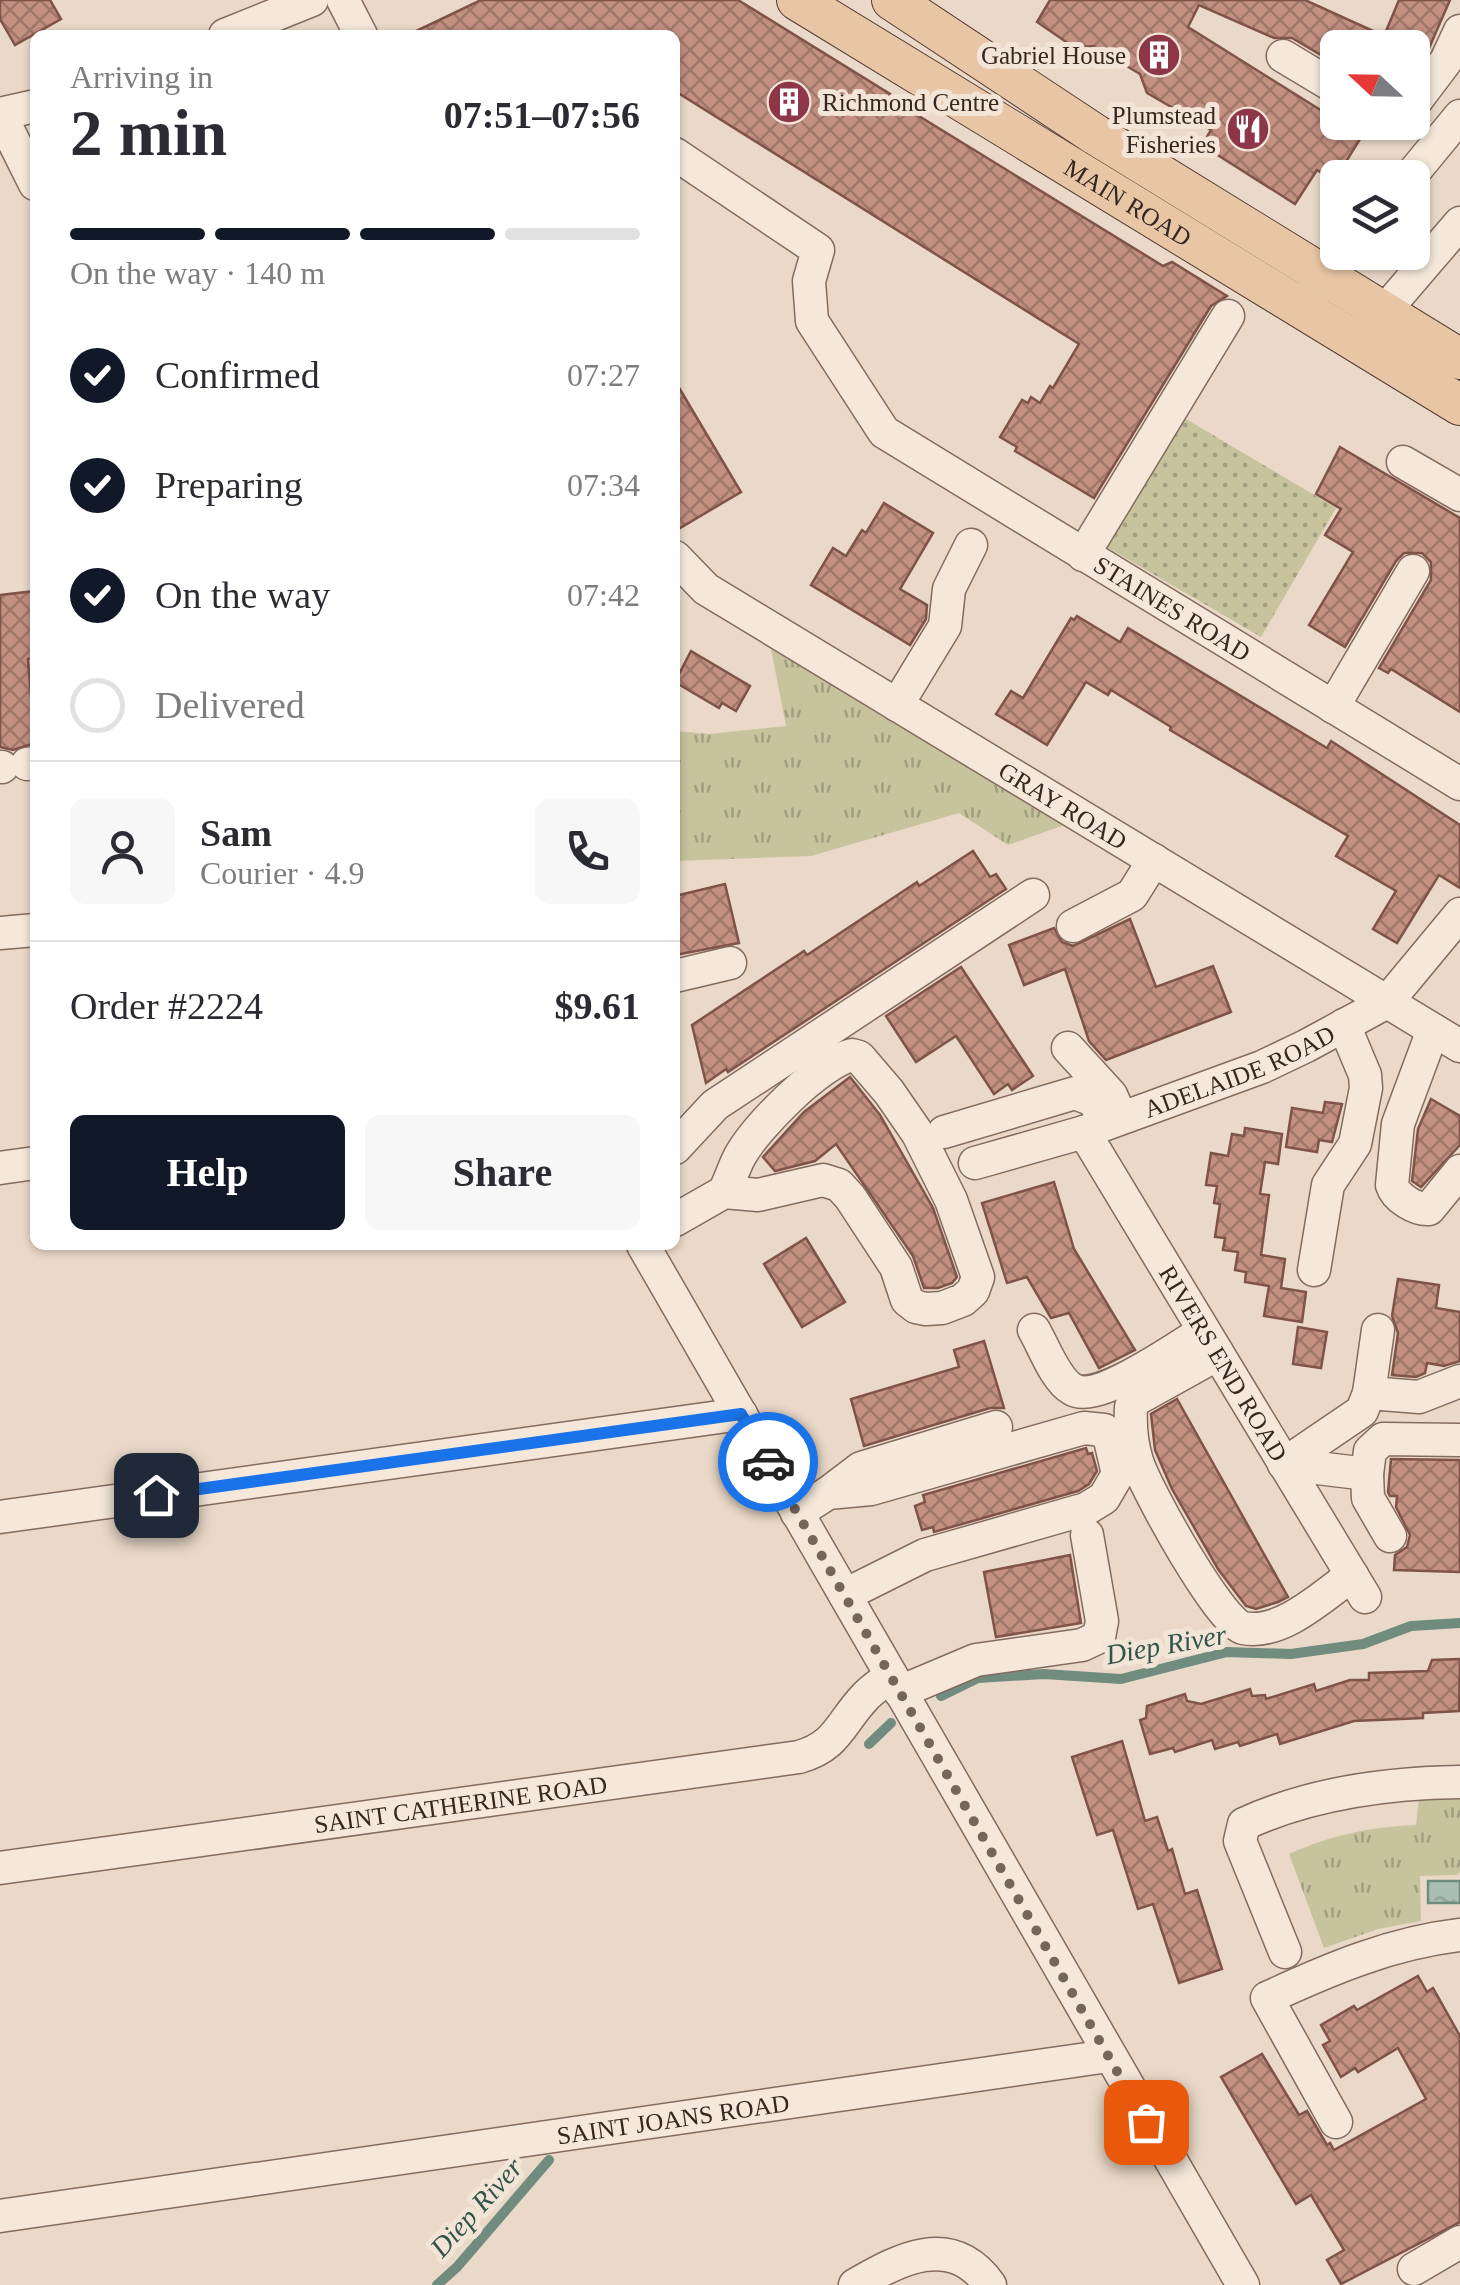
<!DOCTYPE html>
<html lang="en">
<head>
<meta charset="utf-8">
<style>
	:root { --surface:#fff; --page:#f7f7f7; --text:#2b2b33; --muted:#7c7c81; --line:#e1e1e2; --accent:#111827 }
	body { margin:0; font-family:"Times New Roman",serif; background:var(--page); color:var(--text); height:100vh; display:flex; flex-direction:column; font-size:38px; white-space:nowrap }
	* { box-sizing:border-box; margin:0 }
	p { font-size:32px; color:var(--muted) }
	.icon { flex:none; width:55px; height:55px; fill:none; stroke:currentColor; stroke-width:2; stroke-linecap:round; stroke-linejoin:round }
	.map { position:relative; flex:1; overflow:hidden }
	.panel { position:absolute; left:30px; top:30px; width:650px; height:1220px; display:flex; flex-direction:column; background:var(--surface); border-radius:15px; box-shadow:0 2px 8px #0004 }
	.panel>* { flex:none }
	.needle { width:65px; rotate:292deg }
	.fabs { position:absolute; left:1320px; top:30px; display:grid; gap:20px }
	.fabs a { display:grid; place-items:center; width:110px; height:110px; border-radius:15px; background:var(--surface); box-shadow:0 2px 8px #0004; font-size:50px }
	.pin { position:absolute; display:grid; place-items:center; width:85px; height:85px; color:#fff; margin:-42px; border-radius:20px; box-shadow:0 5px 15px #0006 }
	.courier { position:absolute; display:grid; place-items:center; width:100px; height:100px; margin:-50px; border:8px solid #1a73e8; border-radius:50%; background:#fff; color:#222; box-shadow:0 2px 12px #0007 }
	.head em { font-style:normal; font-weight:600 }
	.head div { display:flex; flex-direction:column-reverse }
	.head { display:flex; align-items:center; justify-content:space-between; height:170px; padding:0 40px }
	h1 { font-size:65px; font-weight:600; line-height:75px }
	.bar { display:grid; grid-template-columns:repeat(4,1fr); gap:15px 10px; align-content:center; height:120px; padding:0 40px }
	.bar i { height:12px; border-radius:8px; background:var(--line) }
	.bar .current { background:var(--accent) }
	.bar p { grid-column:span 4 }
	.line { display:flex; align-items:center; gap:25px; padding:0 40px; border-top:2px solid var(--line) }
	.line div { flex:1 }
	.round { display:grid; place-items:center; flex:none; width:105px; height:105px; border-radius:15px; background:var(--page) }
	ol { padding:0 40px; list-style:none }
	li { display:flex; align-items:center; gap:30px; height:110px }
	li p { margin-inline-start:auto }
	li .icon { padding:10px; border-radius:50%; background:var(--accent); color:#fff; stroke-width:4 }
	li:last-child { color:var(--muted) }
	li i { width:55px; height:55px; border:5px solid var(--line); border-radius:50% }
	.action { display:flex; gap:20px; margin-top:auto; padding:20px 40px }
	.action a { flex:1; height:115px; border-radius:15px; background:var(--accent); color:#fff; font-size:40px; font-weight:600; line-height:115px; text-align:center }
	.action a+a { background:var(--page); color:var(--text) }
	.map>svg:first-child { display:block }
	.grass { fill:url(#grass-dots) }
	.park { fill:url(#park-tufts) }
	.water { fill:url(#water-ripples); stroke:#708c7f; stroke-width:2.5 }
	.lines { fill:none; stroke-linecap:round; stroke-linejoin:round }
	.stream { stroke:#708c7f; stroke-width:10 }
	.building { fill:url(#building-cross-hatch); stroke:#805348; stroke-width:2.5 }
	.minor-casing { stroke:#846b5f; stroke-width:35 }
	.major-casing { stroke:#523b33; stroke-width:42 }
	.minor { stroke:#f5e8db; stroke-width:32 }
	.major { stroke:#e8c5a5; stroke-width:40 }
	.done { stroke:#75655b; stroke-width:10; stroke-dasharray:0 18 }
	.route { stroke:#1a73e8; stroke-width:12 }
	.labels { text-anchor:middle; stroke-width:10; stroke-linejoin:round; paint-order:stroke }
	.poi-label { font-size:25px; fill:#362721; stroke:#f2e5d7; text-anchor:end }
	.street-label { font-size:25px; fill:#362721; stroke:#f2e5d7 }
	.water-label { font-size:28px; font-style:italic; fill:#32544b; stroke:#f2e5d7 }
</style>
</head>
<body>
<div class="map">
<svg width="1460" height="2285" viewBox="0 0 1460 2285">
	<defs>
		<pattern id="grass-dots" width="8" height="8" patternUnits="userSpaceOnUse" patternTransform="scale(2.5)"><rect width="8" height="8" fill="#c7c39d"/><path d="M2 2h.1M6 6h.1" fill="none" stroke="#a29e80" stroke-width="1.8" stroke-linecap="round"/></pattern>
		<pattern id="park-tufts" width="24" height="20" patternUnits="userSpaceOnUse" patternTransform="scale(2.5)"><rect width="24" height="20" fill="#c7c39d"/><path d="M3 7l-1-3M5 7V3M7 7l1-3M15 17l-1-3M17 17v-4M19 17l1-3" fill="none" stroke="#a29e80"/></pattern>
		<pattern id="water-ripples" width="26" height="14" patternUnits="userSpaceOnUse" patternTransform="scale(2.5)"><rect width="26" height="14" fill="#a9beb3"/><path d="M2 4q2-2 4 0t4 0M15 11q2-2 4 0t4 0" fill="none" stroke="#92a39a"/></pattern>
		<pattern id="building-cross-hatch" width="8" height="8" patternUnits="userSpaceOnUse" patternTransform="scale(2.5)"><rect width="8" height="8" fill="#c39082"/><path d="M0 0l8 8M0 8l8-8" fill="none" stroke="#9f766a"/></pattern>
	</defs>
	<rect width="100%" height="100%" fill="#ead9c8"/>
	<polygon class="grass" points="1181,416 1336,508 1261,637 1105,546"/>
	<g class="park">
		<polygon points="770,644 1067,824 1008,845 959,813 811,856 675,861 675,731 709,734 786,726"/>
		<path d="M1419,1799h41v73l-3,3 -37,1 1,45 -43,8 -54,19 -35,-94c42,-19 81,-27 127,-29z"/>
	</g>
	<rect class="water" x="1428" y="1881" width="32" height="22"/>
	<g class="lines">
		<g class="stream">
			<polyline points="941,1696 978,1678 1044,1674 1121,1679 1227,1652 1291,1654 1363,1644 1411,1626 1460,1623"/>
			<polyline points="869,1744 891,1723"/>
			<polyline points="437,2285 457,2267 549,2160"/>
		</g>
	</g>
	<g class="building">
		<polygon points="0,0 50,0 61,19 15,45 0,19"/>
		<polygon points="481,0 738,0 890,94 888,97 1163,266 1172,262 1227,296 1211,306 1094,498 1015,451 1017,447 1000,437 1022,400 1028,403 1031,397 1040,403 1050,386 1053,388 1079,344 675,91 675,35 408,35"/>
		<polygon points="1050,0 1305,0 1384,36 1399,0 1450,0 1426,55 1412,72 1412,48 1338,48 1338,65 1292,38 1274,38 1199,5 1188,27 1362,136 1334,181 1317,170 1295,204 1202,145 1211,130 1147,93 1140,74 1093,46 1075,48 1037,22"/>
		<polygon points="675,381 741,492 675,531"/>
		<polygon points="1340,447 1460,518 1460,712 1391,669 1388,673 1379,668 1431,580 1431,562 1422,553 1404,553 1396,561 1345,647 1309,625 1353,552 1325,535 1341,509 1316,494"/>
		<polygon points="884,503 933,533 900,589 927,605 926,619 910,645 811,585 833,548 846,556 862,530 866,533"/>
		<polygon points="35,591 35,658 28,659 35,743 13,750 0,747 0,595"/>
		<polygon points="1077,616 1120,642 1128,628 1327,748 1331,741 1460,825 1460,888 1439,875 1397,943 1373,929 1396,891 1336,856 1348,836 1170,730 1171,727 1111,690 1108,695 1086,682 1047,745 996,714 1011,691 1023,698 1071,618 1074,620"/>
		<polygon points="691,651 750,686 736,711 722,703 719,708 675,682"/>
		<polygon points="973,851 990,877 996,874 1006,889 728,1072 726,1069 706,1083 692,1025 804,951 807,955 917,882 919,886"/>
		<polygon points="725,884 739,943 675,955 675,896"/>
		<polygon points="1130,919 1156,987 1213,966 1231,1012 1106,1060 1089,1041 1065,969 1024,985 1009,945 1054,928 1062,942 1073,946"/>
		<polygon points="961,967 1033,1076 1012,1090 1008,1084 994,1094 956,1036 916,1062 886,1016"/>
		<polygon points="850,1077 880,1115 933,1208 957,1277 952,1283 938,1288 924,1288 913,1256 836,1144 815,1161 775,1171 763,1157 804,1112"/>
		<polygon points="1431,1099 1460,1116 1460,1145 1421,1187 1412,1181 1418,1129"/>
		<polygon points="1325,1102 1342,1104 1332,1142 1319,1140 1317,1152 1286,1147 1292,1108 1323,1113"/>
		<polygon points="1245,1128 1282,1134 1278,1164 1265,1162 1260,1194 1269,1195 1261,1255 1285,1259 1281,1288 1306,1292 1302,1322 1264,1316 1269,1286 1245,1282 1246,1272 1235,1270 1238,1252 1223,1250 1225,1238 1215,1237 1220,1204 1214,1203 1217,1186 1206,1185 1211,1153 1228,1156 1232,1134 1244,1136"/>
		<polygon points="1054,1182 1074,1249 1135,1350 1099,1368 1069,1313 1051,1318 1027,1277 1007,1283 982,1203"/>
		<polygon points="806,1238 845,1302 802,1327 764,1264"/>
		<polygon points="1398,1279 1439,1285 1436,1308 1460,1312 1460,1361 1444,1366 1427,1363 1425,1373 1416,1377 1392,1375 1398,1333 1392,1316"/>
		<polygon points="1298,1327 1327,1332 1321,1368 1293,1364"/>
		<polygon points="984,1341 1004,1408 990,1408 864,1446 851,1399 959,1367 954,1350"/>
		<polygon points="1177,1399 1288,1597 1278,1602 1256,1609 1246,1606 1218,1569 1172,1489 1155,1450 1151,1414"/>
		<polygon points="1086,1448 1088,1454 1092,1453 1097,1471 1089,1484 1078,1491 934,1532 933,1527 922,1530 915,1506 925,1502 923,1495"/>
		<polygon points="1391,1459 1460,1460 1460,1572 1394,1570 1395,1555 1407,1547 1410,1535 1396,1507 1397,1496 1390,1496 1388,1492"/>
		<polygon points="1070,1555 1081,1623 996,1637 984,1572"/>
		<polygon points="1460,1659 1459,1711 1423,1713 1423,1718 1354,1721 1280,1744 1277,1734 1240,1746 1238,1742 1215,1749 1212,1740 1175,1752 1173,1748 1150,1754 1140,1720 1146,1718 1147,1706 1185,1694 1187,1701 1201,1704 1250,1689 1252,1696 1265,1695 1266,1699 1314,1684 1316,1691 1350,1680 1369,1680 1369,1673 1428,1671 1432,1660"/>
		<polygon points="1122,1741 1145,1821 1157,1817 1168,1851 1172,1849 1185,1894 1197,1890 1222,1969 1179,1983 1153,1904 1138,1909 1113,1830 1097,1835 1072,1757"/>
		<polygon points="1418,1976 1427,1992 1433,1988 1460,2036 1460,2222 1341,2284 1327,2260 1344,2250 1311,2195 1296,2204 1221,2077 1262,2054 1299,2115 1307,2111 1327,2145 1330,2143 1334,2150 1426,2099 1398,2048 1358,2072 1355,2068 1341,2077 1323,2045 1330,2041 1321,2025 1354,2006 1357,2010"/>
	</g>
	<g class="lines">
		<g class="minor-casing">
			<g id="minor">
				<polyline points="343,0 361,35"/>
				<polyline points="225,35 312,0"/>
				<polyline points="1283,56 1338,89"/>
				<polyline points="1412,106 1446,61 1460,31"/>
				<polyline points="0,114 35,184"/>
				<polyline points="0,114 35,106"/>
				<path id="s1" d="M675,154l143,96 -9,31 3,40 72,111 576,352"/>
				<polyline points="1409,178 1460,116"/>
				<polyline points="1311,295 1346,252"/>
				<polyline points="1370,328 1460,223"/>
				<polyline points="1403,462 1460,495"/>
				<polyline points="1083,555 1228,316"/>
				<path id="s2" d="M675,557l31,32 754,457"/>
				<polyline points="897,705 945,626 949,589 971,545"/>
				<polyline points="1333,707 1413,571"/>
				<polyline points="27,764 35,763"/>
				<polyline points="0,767 2,767"/>
				<polyline points="1073,926 1132,895 1154,860"/>
				<polyline points="0,933 35,930"/>
				<polyline points="675,976 730,963"/>
				<path d="M1433,1030l-35,94 -6,61c4,13 24,25 37,24l31,-38"/>
				<polyline points="1068,1048 1111,1095 1116,1106"/>
				<polyline points="944,1132 1075,1093 1093,1100 1107,1123"/>
				<path id="s3" d="M1084,1132l281,465"/>
				<polyline points="675,1148 715,1105 1033,895"/>
				<path id="s4" d="M975,1163l109,-31 178,-65 44,-21 81,-44 73,-88"/>
				<polyline points="0,1168 35,1163"/>
				<path d="M675,1220l49,-28 34,3 65,-15 16,5 11,12 46,70 11,33 9,7 10,2 16,-1 21,-8 10,-9 5,-14 -27,-77 -33,-66 -29,-42 -30,-35 -7,-2c-33,8 -95,71 -112,101 -6,11 -10,25 -16,36"/>
				<polyline points="643,1245 1243,2285"/>
				<polyline points="1314,1270 1328,1185 1355,1144 1366,1088 1365,1075 1344,1025"/>
				<path d="M1034,1330c10,17 21,49 38,59 25,16 107,-43 132,-58"/>
				<path d="M1218,1354l-83,46 -4,7c-1,17 1,38 6,54 8,27 83,162 106,167 38,8 80,-32 109,-53"/>
				<polyline points="1369,1393 1378,1330"/>
				<polyline points="1284,1464 1362,1411 1369,1393 1419,1397 1460,1381"/>
				<polyline points="1284,1464 1367,1474 1368,1498 1390,1536"/>
				<polyline points="1367,1474 1370,1451 1383,1439 1460,1440"/>
				<polyline points="828,1493 861,1468 996,1427"/>
				<polyline points="797,1513 828,1493 871,1489 1084,1428 1104,1430 1110,1440 1118,1474 1104,1498 1086,1509 925,1555 845,1595"/>
				<polyline points="0,1517 741,1414"/>
				<polyline points="900,1692 976,1660 1082,1645 1099,1637 1102,1621 1087,1535"/>
				<path id="s5" d="M0,1868l799,-111c39,-11 41,-34 66,-60 7,-8 17,-14 26,-21"/>
				<path d="M1285,1952l-45,-111 4,-17c67,-31 143,-41 216,-42"/>
				<path d="M1336,2122l-69,-124c63,-29 124,-55 193,-63"/>
				<path id="s6" d="M0,2216l1108,-160"/>
				<polyline points="1414,2269 1460,2242"/>
				<path d="M855,2285c45,-26 96,-54 135,0"/>
			</g>
		</g>
		<g class="major-casing">
			<g id="major">
				<path id="s7" d="M797,0l663,405"/>
				<polyline points="892,0 1096,135 1460,359"/>
			</g>
		</g>
		<use href="#minor" class="minor"/>
		<use href="#major" class="major"/>
	</g>
	<g class="lines">
		<polyline class="done" points="768,1462 1146,2122"/>
		<polyline class="route" points="156,1495 741,1414 768,1462"/>
	</g>
	<defs>
		<g id="building-disc" transform="scale(2.25)"><circle r="9.5" fill="#8c3648" stroke="#f2e5d7"/><path d="M-4-6H4V6H1V3H-1V6H-4ZM-2.5-4.3h1.7v1.8h-1.7ZM.8-4.3h1.7v1.8H.8ZM-2.5-1h1.7V.8h-1.7ZM.8-1h1.7V.8H.8Z" fill="#fff"/></g>
		<g id="restaurant-disc" transform="scale(2.25)"><circle r="9.5" fill="#8c3648" stroke="#f2e5d7"/><path d="M-5-6h1v4h1v-4h1v4h1v-4h1v5L-1.5 .5V6h-2V.5L-5-1ZM5-6V6H3V1.5H1.5Q1.5-4 5-6Z" fill="#fff"/></g>
	</defs>
	<g fill-rule="evenodd">
		<use href="#building-disc" x="1159" y="55"/>
		<use href="#building-disc" x="789" y="102"/>
		<use href="#restaurant-disc" x="1248" y="129"/>
	</g>
	<g class="labels">
		<g class="poi-label">
			<text x="1126" y="64">Gabriel House</text>
			<text x="822" y="111" text-anchor="start">Richmond Centre</text>
			<text x="1216" y="124">Plumstead<tspan x="1216" dy="29">Fisheries</tspan></text>
		</g>
		<g class="street-label">
			<text dy="9" stroke="none"><textPath href="#s7" startOffset="388">MAIN ROAD</textPath></text>
			<text dy="9" stroke="none"><textPath href="#s1" startOffset="715">STAINES ROAD</textPath></text>
			<text dy="9" stroke="none"><textPath href="#s2" startOffset="462">GRAY ROAD</textPath></text>
			<text dy="9" stroke="none"><textPath href="#s4" startOffset="280">ADELAIDE ROAD</textPath></text>
			<text dy="9" stroke="none"><textPath href="#s3" startOffset="270">RIVERS END ROAD</textPath></text>
			<text dy="9" stroke="none"><textPath href="#s5" startOffset="465">SAINT CATHERINE ROAD</textPath></text>
			<text dy="9" stroke="none"><textPath href="#s6" startOffset="680">SAINT JOANS ROAD</textPath></text>
		</g>
		<g class="water-label">
			<text transform="translate(1166 1644) rotate(-10)" y="10">Diep River</text>
			<text transform="translate(476 2207) rotate(-48)" y="10">Diep River</text>
		</g>
	</g>
</svg>
<div class="fabs">
<a><svg class="needle" viewBox="-14 -14 28 28"><path d="M0-13l5 13h-10z" fill="#e53935"/><path d="M0 13l5-13h-10z" fill="#7c7c81"/></svg></a>
<a><svg class="icon" aria-label="layers" viewBox="0 0 24 24"><path d="M12 4l9 5-9 5-9-5zM3 14l9 5 9-5"/></svg></a>
</div>
<div class="pin" style="left:1146px;top:2122px;background:#ea580c"><svg class="icon" aria-label="bag" viewBox="0 0 24 24"><path d="M5 8h14l-1 12H6zM9 8a3 3 0 0 1 6 0"/></svg></div>
<div class="pin" style="left:156px;top:1495px;background:#1f2937"><svg class="icon" aria-label="home" viewBox="0 0 24 24"><path d="M3 11l9-7 9 7M6 9v11h12V9"/></svg></div>
<div class="courier" style="left:768px;top:1462px"><svg class="icon" aria-label="car" viewBox="0 0 24 24"><path d="M5 17H2v-5l4-1 3-4h7l3 4 3 1v5h-3M9 17h6M6 11h13"/><circle cx="7" cy="17" r="2"/><circle cx="17" cy="17" r="2"/></svg></div>
<section class="panel">
<div class="head"><div><h1>2 min</h1><p>Arriving in</p></div><em>07:51–07:56</em></div>
<div class="bar"><i class="current"></i><i class="current"></i><i class="current"></i><i></i><p>On the way · 140 m</p></div>
<ol>
<li><svg class="icon" aria-label="check" viewBox="0 0 24 24"><path d="M5 12l5 5 9-10"/></svg>Confirmed<p>07:27</p></li>
<li><svg class="icon" aria-label="check" viewBox="0 0 24 24"><path d="M5 12l5 5 9-10"/></svg>Preparing<p>07:34</p></li>
<li><svg class="icon" aria-label="check" viewBox="0 0 24 24"><path d="M5 12l5 5 9-10"/></svg>On the way<p>07:42</p></li>
<li><i></i>Delivered</li>
</ol>
<div class="line" style="height:180px"><a class="round"><svg class="icon" aria-label="person" viewBox="0 0 24 24"><circle cx="12" cy="8" r="4"/><path d="M4 21q1-7 8-7t8 7"/></svg></a><div><b>Sam</b><p>Courier · 4.9</p></div><a class="round"><svg class="icon" aria-label="phone" viewBox="0 0 24 24"><path d="M5 4h4l2 5-3 2q2 4 5 5l2-3 5 2v4C11 20 4 13 5 4z"/></svg></a></div>
<div class="line" style="height:130px"><div>Order #2224</div><b>$9.61</b></div>
<div class="action"><a>Help</a><a>Share</a></div>
</section>
</div>
</body>
</html>
